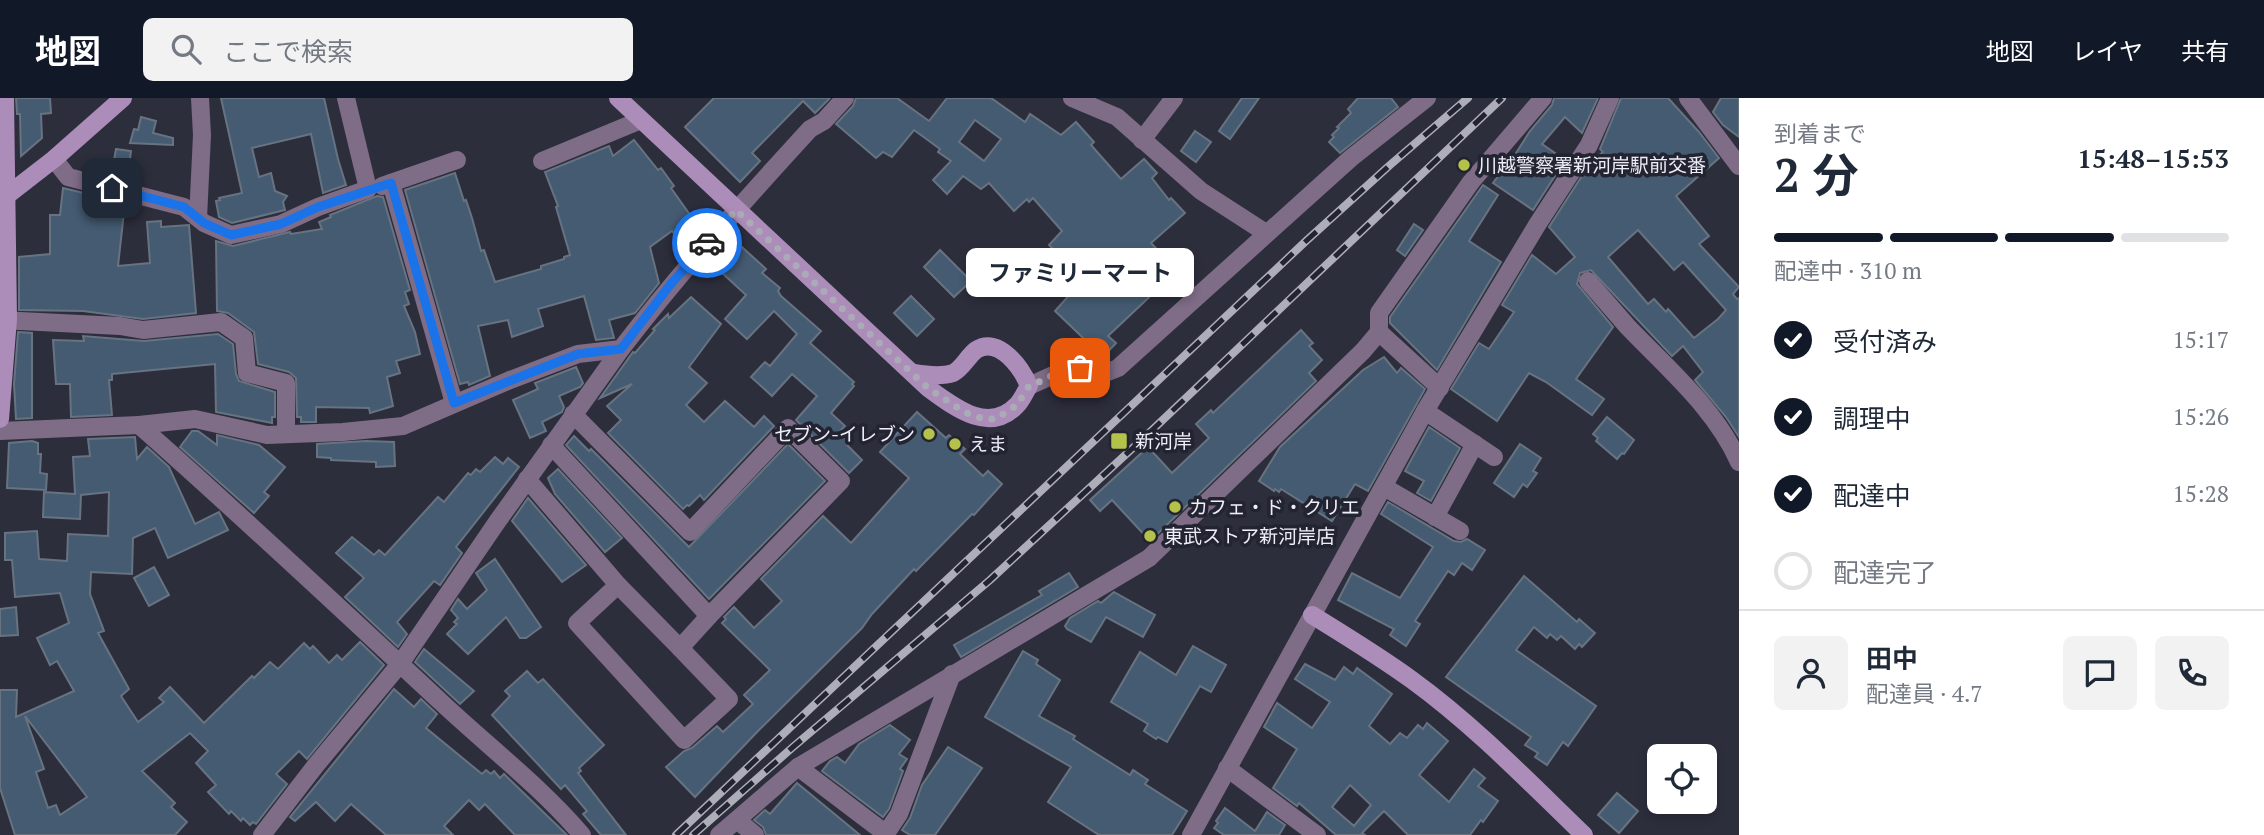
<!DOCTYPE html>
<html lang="ja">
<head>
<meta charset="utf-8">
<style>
	:root { --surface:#fff; --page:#f2f2f3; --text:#1f2937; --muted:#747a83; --line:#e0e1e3; --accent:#111827 }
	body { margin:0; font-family:"PT Serif","Noto Sans JP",serif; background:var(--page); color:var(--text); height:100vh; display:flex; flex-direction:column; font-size:26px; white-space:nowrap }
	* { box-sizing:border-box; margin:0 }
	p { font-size:23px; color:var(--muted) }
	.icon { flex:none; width:38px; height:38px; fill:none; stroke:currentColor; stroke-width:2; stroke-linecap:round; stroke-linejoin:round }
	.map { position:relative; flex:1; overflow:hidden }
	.sheet { display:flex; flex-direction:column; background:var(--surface); width:525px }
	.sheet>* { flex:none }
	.tools { position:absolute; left:1647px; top:646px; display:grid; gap:14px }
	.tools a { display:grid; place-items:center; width:70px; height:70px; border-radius:10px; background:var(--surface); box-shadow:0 4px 10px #0003; font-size:35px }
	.pin { position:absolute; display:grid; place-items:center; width:60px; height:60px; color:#fff; margin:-30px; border-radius:14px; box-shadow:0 4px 10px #0006 }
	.courier { position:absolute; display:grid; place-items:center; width:70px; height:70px; margin:-35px; border:5px solid #1a73e8; border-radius:50%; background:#fff; color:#222; box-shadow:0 2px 9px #0007 }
	.bubble { position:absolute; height:49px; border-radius:10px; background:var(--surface); box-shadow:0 4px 10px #0003; font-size:23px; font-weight:700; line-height:49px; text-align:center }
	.summary em { font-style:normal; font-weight:700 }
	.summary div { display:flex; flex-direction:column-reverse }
	.summary { display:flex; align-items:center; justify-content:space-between; height:119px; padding:0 35px }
	h1 { font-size:46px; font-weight:700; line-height:52px }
	.bar { display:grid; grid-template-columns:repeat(4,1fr); gap:10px 7px; align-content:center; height:84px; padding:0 35px }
	.bar i { height:9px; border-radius:5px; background:var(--line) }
	.bar .active { background:var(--accent) }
	.bar p { grid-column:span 4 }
	.line { display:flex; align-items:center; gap:18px; padding:0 35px; border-top:2px solid var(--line) }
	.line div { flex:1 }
	.round { display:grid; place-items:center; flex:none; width:74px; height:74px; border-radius:10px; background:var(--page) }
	ol { padding:0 35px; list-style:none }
	li { display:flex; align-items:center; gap:21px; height:77px }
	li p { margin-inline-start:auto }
	li .icon { padding:7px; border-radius:50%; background:var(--accent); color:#fff; stroke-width:4 }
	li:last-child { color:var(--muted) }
	li i { width:38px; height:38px; border:4px solid var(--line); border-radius:50% }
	header { display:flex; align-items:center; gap:42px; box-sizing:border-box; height:98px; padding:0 35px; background:var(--accent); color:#fff }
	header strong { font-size:33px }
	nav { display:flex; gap:38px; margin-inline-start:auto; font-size:24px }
	.search { width:490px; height:63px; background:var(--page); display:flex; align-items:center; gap:18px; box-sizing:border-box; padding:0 24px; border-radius:10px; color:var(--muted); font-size:26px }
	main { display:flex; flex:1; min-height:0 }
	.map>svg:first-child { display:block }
	.building { fill:#455b72; stroke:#677380; stroke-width:2; fill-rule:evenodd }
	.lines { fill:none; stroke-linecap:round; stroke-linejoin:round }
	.street { stroke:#7f6c87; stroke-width:18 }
	.secondary { stroke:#ac8db9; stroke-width:18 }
	.rail-casing { stroke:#adaeb9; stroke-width:8 }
	.rail { stroke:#232431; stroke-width:5; stroke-dasharray:16; stroke-linecap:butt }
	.done { stroke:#aaabb6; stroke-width:7; stroke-dasharray:0 12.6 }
	.route { stroke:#1a73e8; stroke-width:9 }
	.poi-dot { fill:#b4c24a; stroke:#232431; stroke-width:2.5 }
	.labels { text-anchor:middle; stroke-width:7; stroke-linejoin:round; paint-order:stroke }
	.poi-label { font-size:19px; fill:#edeef7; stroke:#232431; text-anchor:start }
</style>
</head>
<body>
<header>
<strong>地図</strong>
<div class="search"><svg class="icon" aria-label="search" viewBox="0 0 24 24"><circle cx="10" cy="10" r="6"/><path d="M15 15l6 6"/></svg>ここで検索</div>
<nav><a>地図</a><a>レイヤ</a><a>共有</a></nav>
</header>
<main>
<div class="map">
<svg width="1739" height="737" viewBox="0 0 1739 737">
	<rect width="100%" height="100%" fill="#2d2e3c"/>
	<g class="building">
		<polygon points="16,0 50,0 51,15 41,16 42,40 21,58 20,16 17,16"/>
		<polygon points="221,0 324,0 338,61 346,87 323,95 311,36 252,50 259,79 271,75 275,93 287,98 283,104 285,112 232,125 219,119 216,103 220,102 219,100 242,95"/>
		<polygon points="714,0 830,0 815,15 803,3 752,55 760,63 740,84 685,29"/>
		<path d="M856,0h41l32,23 18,-23h44l34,24 5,-8 31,21 15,-13 18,20 -3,3 30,34 23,-20 13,14 -5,5 17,22 2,-2 14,15 -34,30 26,28 -69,65 8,7 -13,14 -48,-46 28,-31 -34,-35 13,-14 -29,-33 -4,4 -2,-3 -13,12 -25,-28 -8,6 -18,-13 -16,18 -14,-14 18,-19 -13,-9 2,-3 -26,-19 -22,27 -9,-5 -7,6 -40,-34 17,-18zM975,22l26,19 -17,22 -25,-19z"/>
		<polygon points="1242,0 1259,0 1230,41 1219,33"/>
		<polygon points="1358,0 1391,0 1398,9 1340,55 1329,44 1334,39 1332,37 1339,30 1337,29 1351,15 1348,11"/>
		<polygon points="1554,0 1598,0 1582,35 1565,19 1542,46 1555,55 1552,60 1562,67 1533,112 1493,85 1502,73 1504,74 1530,33 1552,7"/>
		<path d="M1621,0h47l31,34 20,26 -43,38 33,40 -10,8 40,43 -6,7 4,5 2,-1v139l-13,-20 -31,-37 8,-8 -20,-26 -11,10 -81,-86 -11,3 -3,11 36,43 -37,52 28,20 -12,16 -46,-33 -17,-9 -32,48 -46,-32 28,-46 10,6 25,-37 -12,-7 30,-50 24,19 19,-17 -26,-30 42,-65 12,-10 -3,-3zM1638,132l36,40 9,-8 43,48 -8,9 -24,19 -26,-29 -2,3 -12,-13 -6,5 -40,-47z"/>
		<polygon points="1721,0 1739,0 1739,39 1723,27 1713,14"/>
		<polygon points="141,19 156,23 153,35 173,40 173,47 130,45 134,31 138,32"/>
		<polygon points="1195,33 1211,44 1196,64 1181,53"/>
		<polygon points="634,42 658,72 661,70 674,88 671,90 698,128 679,142 672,133 650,149 659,185 635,215 609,222 614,240 596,242 584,198 538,211 543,228 512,239 508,222 478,228 490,278 469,287 468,284 460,286 405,92 455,75 464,103 466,102 472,120 481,153 484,152 495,184 541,171 541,168 564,161 564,159 570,157 556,109 558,108 545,74 609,48 613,58"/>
		<polygon points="116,51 131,53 127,83 111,78"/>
		<polygon points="1483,87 1498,97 1469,143 1501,164 1437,272 1390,225 1390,219"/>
		<polygon points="63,90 125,105 118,168 150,165 147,124 161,123 161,129 189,127 196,215 143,221 83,213 19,212 19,159 50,156 50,117 60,117"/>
		<polygon points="377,98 383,99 410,192 405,194 409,206 404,208 415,234 420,256 396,263 400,275 387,279 393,308 370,315 369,310 316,309 316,324 301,324 301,319 297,319 296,280 289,274 258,266 254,234 228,215 217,213 216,143 233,148 290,134 291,136 322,131 319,124 331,119 330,117"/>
		<polygon points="1414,126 1423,132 1405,158 1397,152"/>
		<polygon points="731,139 766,171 762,175 780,190 778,193 781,198 821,233 810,245 854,284 852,286 854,288 831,315 845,328 839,334 849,343 846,346 862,362 849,375 796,322 817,298 792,276 772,298 751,279 765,264 770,268 797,236 774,213 747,241 725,221 746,197 721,174 723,172 711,161"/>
		<polygon points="940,152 971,183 954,199 924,169"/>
		<polygon points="911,198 934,221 917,238 894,215"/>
		<polygon points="691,199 721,226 689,269 707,285 686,307 704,324 725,303 754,329 764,318 774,328 704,402 700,397 689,408 687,407 683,411 608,335 621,322 607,308 632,286 600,300 633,254 635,255 655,232 653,231 668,216 669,220"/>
		<polygon points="1301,232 1313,245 1309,248 1322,262 1309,275 1316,283 1150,443 1112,402 1100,413 1090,402 1148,349 1172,375 1209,340 1196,326 1211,312 1213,315"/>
		<polygon points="18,234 32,235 32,320 16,321 14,286"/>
		<polygon points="218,236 233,246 236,276 239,283 275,294 275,319 272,319 272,325 216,314 215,266 112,276 112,282 109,282 112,317 71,319 70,286 56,286 53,242 84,243 83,238 144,243"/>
		<polygon points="1384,259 1397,275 1401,270 1425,291 1368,393 1355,386 1332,423 1281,391 1279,394 1275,391 1274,393 1259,383 1280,349 1363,272"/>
		<polygon points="576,269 583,285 580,289 559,298 564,309 562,314 542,324 546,333 530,340 513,302 538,291 535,285"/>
		<polygon points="917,314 946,340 949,337 965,351 960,356 983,378 988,373 1002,386 974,417 972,416 916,473 914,471 872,516 862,530 758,633 695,699 666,669 684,653 692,650 717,628 723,634 753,606 744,597 770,572 722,525 726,521 724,519 734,509 754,530 782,503 761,481 823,418 851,445 860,435 909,380 880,354"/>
		<polygon points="1607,319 1634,342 1624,356 1622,355 1617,361 1596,343 1598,340 1593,336"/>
		<polygon points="1429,329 1460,350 1431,403 1417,395 1424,383 1405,373"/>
		<polygon points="192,333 198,333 217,347 217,337 259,347 285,369 264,394 269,398 254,415 180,349"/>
		<polygon points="574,338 589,353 591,351 689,449 788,346 825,383 709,501 566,347"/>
		<path d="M135,339l2,22 10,-12 22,20 26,57 24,-12 9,18 -60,28 -13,-30 -22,10 -1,36 -41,-2 -1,22 14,37 -6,2 31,56 -8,7 17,26 26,-20 -5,-4 11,-11 34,36 48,-47 2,2 16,-16 8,7 26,-26 6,6 3,-3 16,17 8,-8 5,5 18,-18 24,23 -77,94 -8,-8 -23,23 11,10 -31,40 -3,-2 -3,3 -7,-7 -2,3 -10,-10 -2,3 -21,-22 8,-7 -20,-22 12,-12 -18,-18 -48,38 33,32 -4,4 16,15 -12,13h-160l-15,-47v-98h17l-1,27 58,-26 -17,-30 -7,4 -13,-27 32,-15 -9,-30 -45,4 -3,-37h-7v-27l32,-2 2,28 28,2 1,-27 40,2 1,-44 -28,3 -1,24 -37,-2 1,-25 31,2 -2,-37 17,-1 -2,-17zM25,618l62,81 -27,18 -4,-10 -8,3 -12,-36 8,-3z"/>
		<polygon points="32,343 38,345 38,356 41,356 40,375 47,376 46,392 7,390 9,345"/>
		<polygon points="366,343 394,344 395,368 376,369 376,364 331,362 331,360 317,359 317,346"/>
		<polygon points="1520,346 1541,360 1533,373 1537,375 1527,389 1523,386 1514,399 1494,385"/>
		<polygon points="495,359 503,366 508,360 519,369 456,449 462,455 440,487 434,483 397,524 407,536 398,549 345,499 364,480 336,455 352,439 374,457 379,452 385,457 438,399 444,404 468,375 471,377 476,371 480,374"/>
		<polygon points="558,371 622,440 605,454 555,396 548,380"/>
		<polygon points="528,400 586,467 562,484 512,423"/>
		<polygon points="1388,404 1454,443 1461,444 1467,441 1485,452 1472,472 1462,465 1454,477 1448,473 1415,523 1420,526 1406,548 1390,537 1394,531 1338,502 1352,475 1400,500 1433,449 1381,416"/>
		<polygon points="495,461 541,529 526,540 520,540 506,519 468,556 447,536 457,526 454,524 458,520 451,512 458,501 467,511 487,492 476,475"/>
		<polygon points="154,469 169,497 149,508 134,480"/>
		<polygon points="1069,475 1078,489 961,559 954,547 1042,497 1039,493"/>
		<polygon points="1524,478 1577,524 1579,521 1595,535 1582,549 1579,546 1575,551 1561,538 1557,542 1550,536 1547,540 1534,529 1516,552 1596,608 1568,648 1563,644 1547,667 1535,659 1538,655 1525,647 1531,639 1446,579"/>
		<polygon points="1114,494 1155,517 1143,539 1106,519 1091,544 1067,531 1065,528 1070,520 1098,503 1101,505"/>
		<polygon points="16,509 18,537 0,538 0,511"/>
		<polygon points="1193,548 1226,567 1211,594 1200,588 1167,644 1158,639 1156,641 1144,633 1148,626 1111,604 1140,554 1176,577"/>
		<polygon points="424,551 474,593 460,606 415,564"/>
		<polygon points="1023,553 1038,562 1036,566 1060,582 1039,618 1075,638 1073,641 1130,677 1133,672 1148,682 1145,686 1187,713 1172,737 1099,737 1048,704 1071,669 985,619"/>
		<path d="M1305,566l30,16 9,-13 9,7 4,-6 35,26 -23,32 21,18 10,-11 7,5 11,-13 5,4 4,-6 21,18 -29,34 30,27 25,-33 11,9 -7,8 20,15 -15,21 -2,-2 -11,15h-62l-24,-24 -22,22 3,2h-29l-37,-32 -2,3 -24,-18 24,-39 -33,-22 13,-24 35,25 18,-26 -35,-23zM1350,687l21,20 -17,21 -22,-19z"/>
		<polygon points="527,573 538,585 543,581 604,647 579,670 581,673 578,675 626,737 601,737 583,716 587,713 565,687 561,691 492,617 510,598 505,593"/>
		<polygon points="394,591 414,609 421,601 437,616 426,630 482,676 486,672 491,676 494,673 500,680 504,676 567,737 515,737 485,706 479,712 469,702 444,728 453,737 386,737 351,706 335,723 316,704 295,723 290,719"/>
		<polygon points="890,627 910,642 899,656 907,661 900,671 903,673 889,711 883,719 822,673 830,663 837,659 845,665 859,646"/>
		<polygon points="948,649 982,670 935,737 910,737 902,732 910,720 922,687"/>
		<polygon points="797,685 860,737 766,737 763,729 754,722 765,712 770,716"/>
		<polygon points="1617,695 1638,713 1619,735 1598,717"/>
		<polygon points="1225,710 1255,733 1267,714 1285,727 1279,737 1224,737 1214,730 1218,725 1216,723"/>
	</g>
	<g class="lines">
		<g class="street">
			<polyline points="1072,0 1117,19 1201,93 1266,135"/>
			<polyline points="1688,0 1739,68"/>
			<polyline points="1142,42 1174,0"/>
			<polyline points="54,61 68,79 184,109 204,125 231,137 281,126 318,109 368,91 346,0"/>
			<polyline points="542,63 641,22"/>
			<polyline points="391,85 454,305"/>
			<polyline points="382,88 457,62"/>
			<polyline points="198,120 202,37 200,0"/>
			<path d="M1588,183c13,15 26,30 39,45 40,42 88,82 112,136"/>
			<polyline points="0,222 120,228 143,232 221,224 244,240 247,275 286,285 286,336"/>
			<polyline points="1029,288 1071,269 1103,276 1118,270 1351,60 1427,0"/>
			<polyline points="1440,290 1379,234 1379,215 1471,84 1543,0"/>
			<polyline points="1425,313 1494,359"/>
			<path d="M139,327l56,-6 72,16 76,-3 60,-6 107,-46 68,-26 43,-5c59,-77 123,-148 189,-220l14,-8 21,-23"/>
			<path d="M0,333l139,-6c103,91 203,185 303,278 47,44 98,83 140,132"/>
			<polyline points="551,347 709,518 841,383 788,330 690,434 573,316"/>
			<polyline points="527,381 618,487 680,550 709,518"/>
			<polyline points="1384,389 1460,433"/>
			<polyline points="1435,419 1475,346"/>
			<polyline points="618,487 577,525 684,642 729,601 680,550"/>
			<polyline points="798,669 885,735"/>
			<polyline points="1227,670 1317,737"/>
			<polyline points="737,722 755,737"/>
			<polyline points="262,737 316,667 400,566 497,424 621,251"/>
			<polyline points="719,737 798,669 1149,460 1363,253 1379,234"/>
			<polyline points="885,737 899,716 952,576"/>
			<polyline points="1191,737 1425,313 1537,127 1589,47 1610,0"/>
		</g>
		<g class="secondary">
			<path d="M618,0l310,290c26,19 61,47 89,17 5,-5 8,-13 12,-19 -7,-17 -30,-51 -53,-36 -8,6 -14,19 -23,23 -12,4 -27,2 -39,0"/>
			<polyline points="0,103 54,61 123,0"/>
			<polyline points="0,321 8,221 5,0"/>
			<path d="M1312,517c34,21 67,41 100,65 62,45 117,102 172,155"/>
		</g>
		<g class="rail-casing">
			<g id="rail">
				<polyline points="676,737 1306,143 1390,67 1468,0"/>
				<polyline points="693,737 793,649 990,482 1149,335 1502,0"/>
			</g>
		</g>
		<use href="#rail" class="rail"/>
	</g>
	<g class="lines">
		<polyline class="done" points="707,145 736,112 928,290 964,314 984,321 996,321 1017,307 1029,288 1048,280 1061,271 1080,270"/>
		<polyline class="route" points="112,90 184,109 204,125 231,137 281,126 318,109 391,85 454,305 578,256 621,251 670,187 707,145"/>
	</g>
	<g class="poi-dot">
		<circle cx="1464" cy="67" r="7"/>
		<circle cx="929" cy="336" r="7"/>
		<rect x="1110" y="334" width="18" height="18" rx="3.5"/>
		<circle cx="955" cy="346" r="7"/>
		<circle cx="1175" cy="409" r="7"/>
		<circle cx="1150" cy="438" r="7"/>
	</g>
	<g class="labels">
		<g class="poi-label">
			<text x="1478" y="74">川越警察署新河岸駅前交番</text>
			<text x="915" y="343" text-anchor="end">セブン-イレブン</text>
			<text x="1135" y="350">新河岸</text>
			<text x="969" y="353">えま</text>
			<text x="1189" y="416">カフェ・ド・クリエ</text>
			<text x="1164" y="445">東武ストア新河岸店</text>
		</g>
	</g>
</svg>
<div class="tools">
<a><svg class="icon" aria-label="locate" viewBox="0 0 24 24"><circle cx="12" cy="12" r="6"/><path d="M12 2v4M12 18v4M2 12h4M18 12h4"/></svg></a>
</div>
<div class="pin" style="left:1080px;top:270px;background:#ea580c"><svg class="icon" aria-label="bag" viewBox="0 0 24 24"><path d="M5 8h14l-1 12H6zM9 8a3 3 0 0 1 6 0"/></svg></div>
<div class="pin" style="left:112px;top:90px;background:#1f2937"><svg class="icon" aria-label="home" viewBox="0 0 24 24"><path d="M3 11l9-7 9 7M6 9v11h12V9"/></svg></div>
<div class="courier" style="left:707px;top:145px"><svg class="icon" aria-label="car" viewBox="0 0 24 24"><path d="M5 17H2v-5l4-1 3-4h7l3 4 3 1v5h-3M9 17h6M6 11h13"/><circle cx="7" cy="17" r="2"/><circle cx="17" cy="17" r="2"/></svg></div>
<div class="bubble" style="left:966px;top:150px;width:228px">ファミリーマート</div>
</div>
<section class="sheet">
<div class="summary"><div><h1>2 分</h1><p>到着まで</p></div><em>15:48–15:53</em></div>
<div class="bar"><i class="active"></i><i class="active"></i><i class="active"></i><i></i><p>配達中 · 310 m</p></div>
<ol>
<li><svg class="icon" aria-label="check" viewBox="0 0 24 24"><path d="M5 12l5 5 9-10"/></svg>受付済み<p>15:17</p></li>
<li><svg class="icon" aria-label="check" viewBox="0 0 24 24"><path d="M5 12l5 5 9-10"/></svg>調理中<p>15:26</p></li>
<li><svg class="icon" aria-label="check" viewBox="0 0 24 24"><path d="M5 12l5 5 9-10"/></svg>配達中<p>15:28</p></li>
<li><i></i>配達完了</li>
</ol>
<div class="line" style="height:126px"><a class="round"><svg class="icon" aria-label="person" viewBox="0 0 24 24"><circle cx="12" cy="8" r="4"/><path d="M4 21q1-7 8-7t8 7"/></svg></a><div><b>田中</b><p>配達員 · 4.7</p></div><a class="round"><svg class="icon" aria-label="chat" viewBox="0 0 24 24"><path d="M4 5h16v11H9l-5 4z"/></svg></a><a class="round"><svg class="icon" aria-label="phone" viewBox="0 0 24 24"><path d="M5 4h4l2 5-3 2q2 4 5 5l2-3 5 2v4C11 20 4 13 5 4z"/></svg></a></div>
</section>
</main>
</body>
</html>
